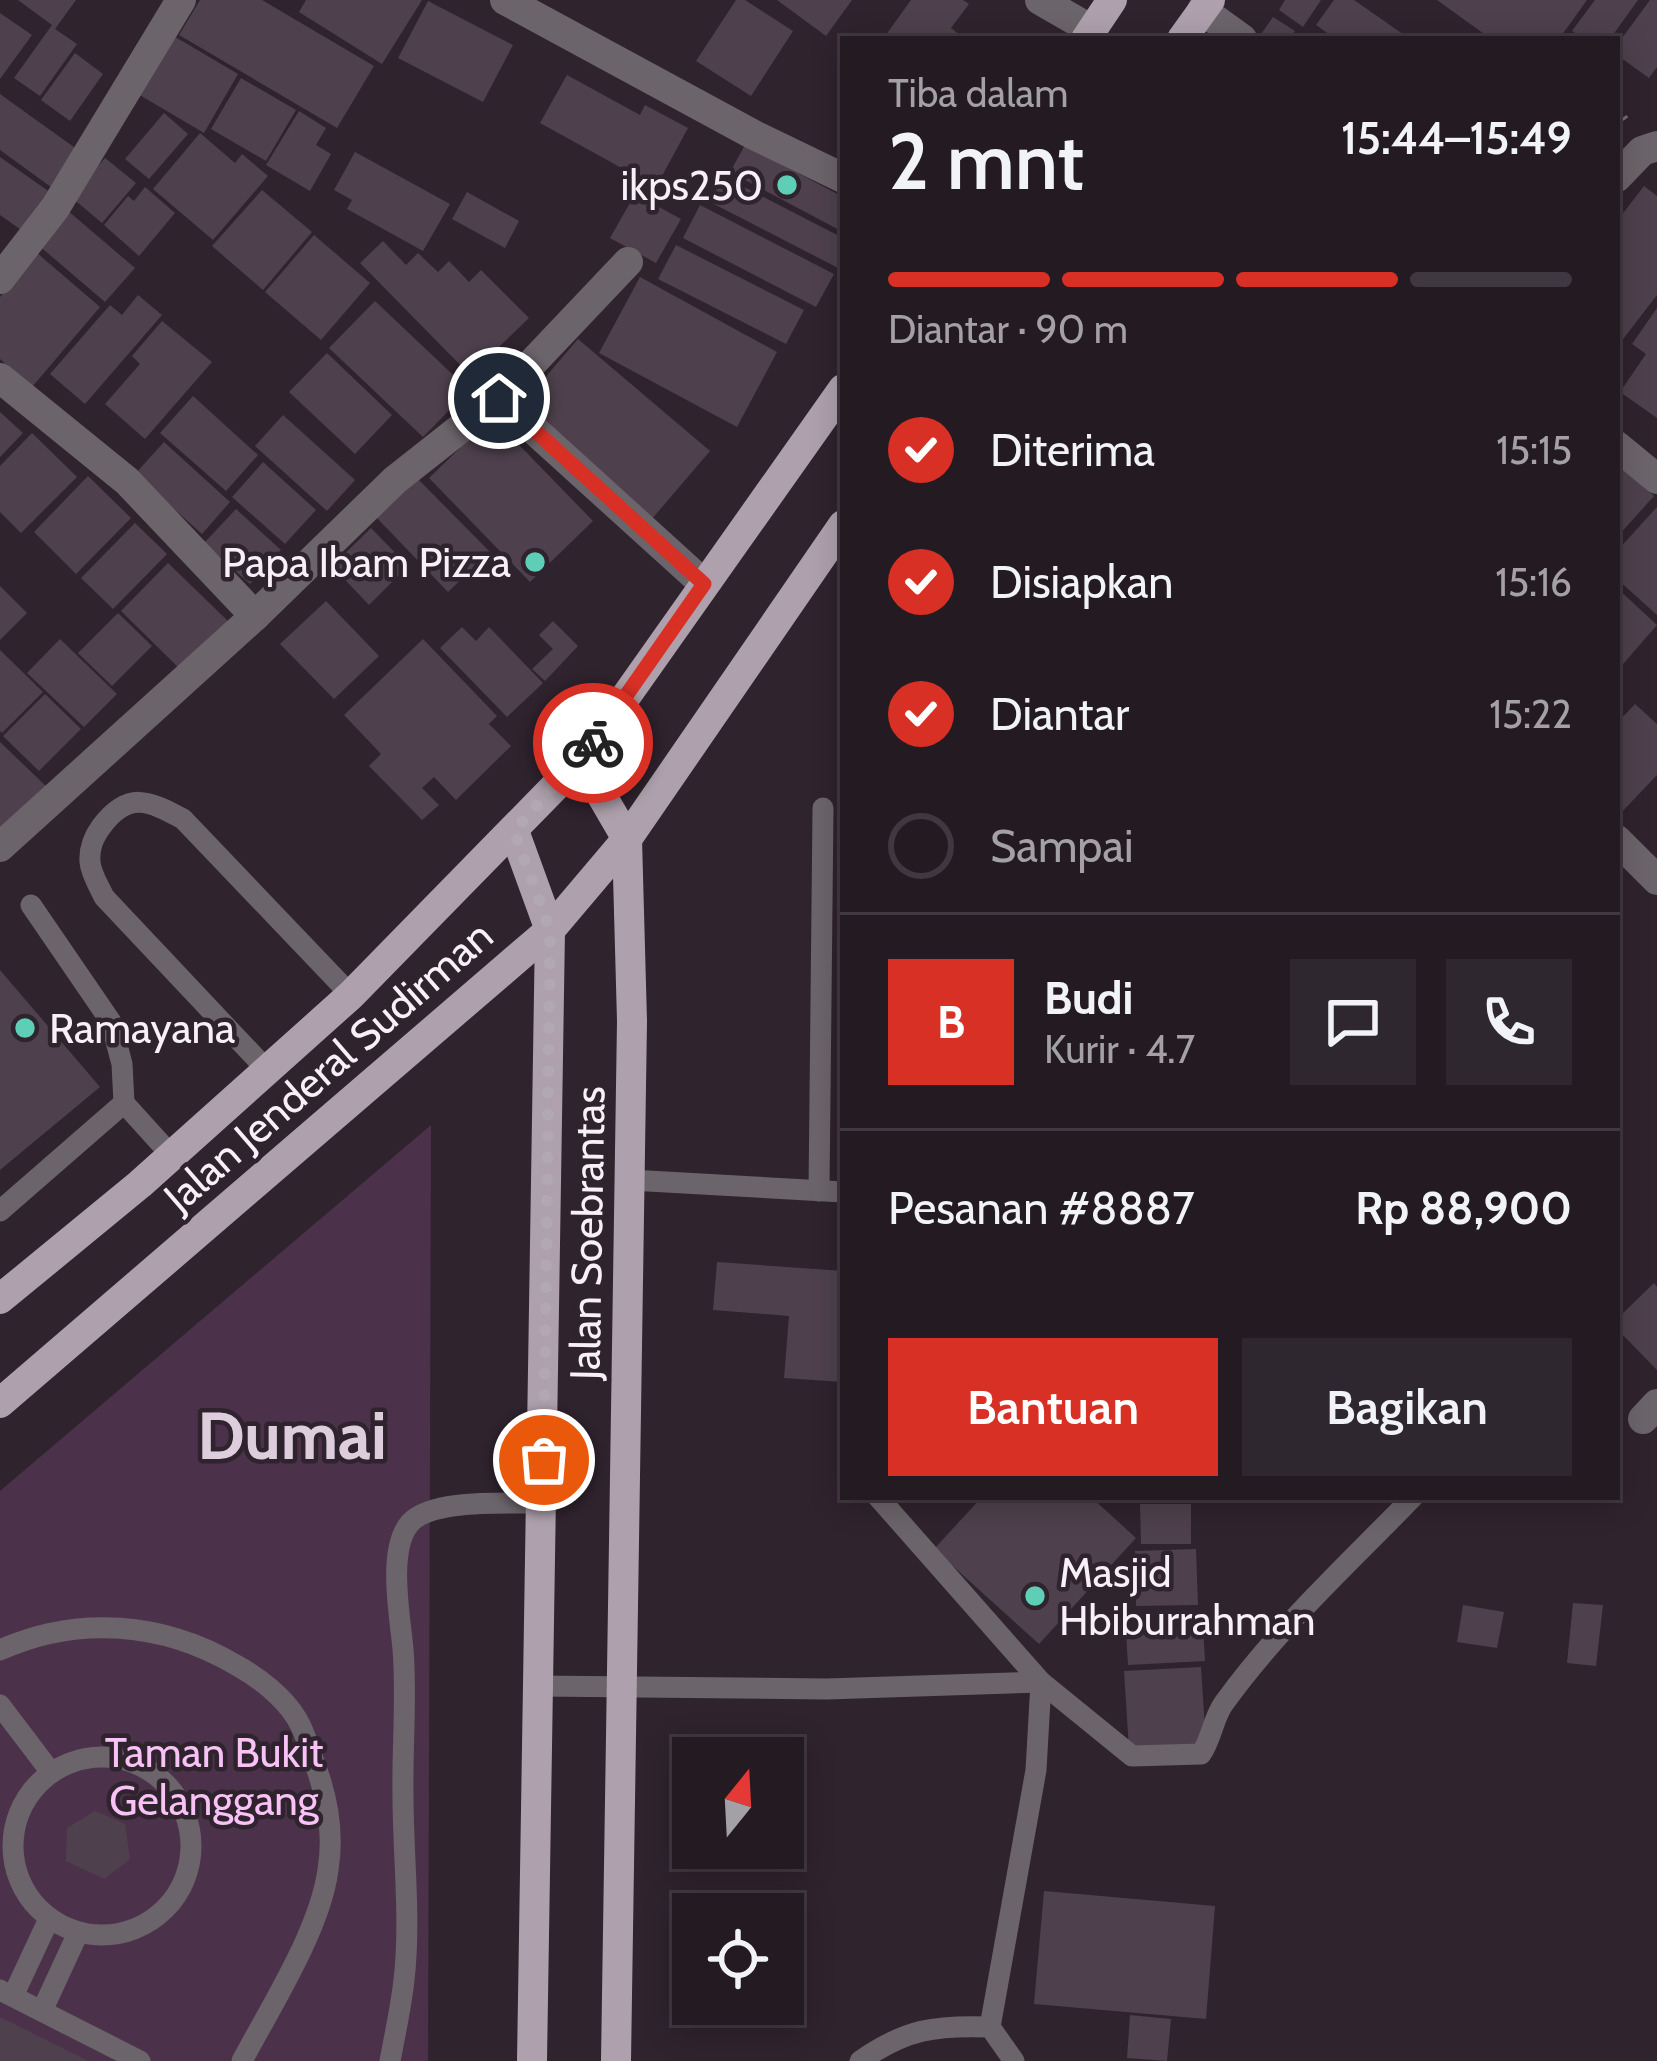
<!DOCTYPE html>
<html lang="id">
<head>
<meta charset="utf-8">
<style>
	:root { --surface:#231a22; --page:#2f272f; --text:#f1f3f6; --muted:#a3a1a5; --line:#403840; --accent:#d93025 }
	body { margin:0; font-family:Cabin,sans-serif; background:var(--page); color:var(--text); height:100vh; display:flex; flex-direction:column; font-size:45px; white-space:nowrap }
	* { box-sizing:border-box; margin:0 }
	p { font-size:39px; color:var(--muted) }
	.icon { flex:none; width:66px; height:66px; fill:none; stroke:currentColor; stroke-width:2; stroke-linecap:round; stroke-linejoin:round }
	.map { position:relative; flex:1; overflow:hidden }
	.sheet { position:absolute; left:840px; top:36px; width:780px; height:1464px; display:flex; flex-direction:column; background:var(--surface); border-radius:0px; box-shadow:0 6px 30px #0003,0 0 0 3px var(--line) }
	.sheet>* { flex:none }
	.needle { width:78px; rotate:18deg }
	.tools { position:absolute; left:672px; top:1737px; display:grid; gap:24px }
	.tools a { display:grid; place-items:center; width:132px; height:132px; border-radius:0px; background:var(--surface); box-shadow:0 6px 30px #0003,0 0 0 3px var(--line); font-size:60px }
	.pin { position:absolute; display:grid; place-items:center; width:102px; height:102px; color:#fff; margin:-51px; border:6px solid #fff; border-radius:50%; box-shadow:0 3px 12px #0007 }
	.courier { position:absolute; display:grid; place-items:center; width:120px; height:120px; margin:-60px; border:9px solid #d93025; border-radius:50%; background:#fff; color:#222; box-shadow:0 3px 15px #0007 }
	.summary em { font-style:normal; font-weight:600 }
	.summary div { display:flex; flex-direction:column-reverse }
	.summary { display:flex; align-items:center; justify-content:space-between; height:204px; padding:0 48px }
	h1 { font-size:78px; font-weight:600; line-height:90px }
	.bar { display:grid; grid-template-columns:repeat(4,1fr); gap:18px 12px; align-content:center; height:144px; padding:0 48px }
	.bar i { height:15px; border-radius:9px; background:var(--line) }
	.bar .active { background:var(--accent) }
	.bar p { grid-column:span 4 }
	.line { display:flex; align-items:center; gap:30px; padding:0 48px; border-top:3px solid var(--line) }
	.line div { flex:1 }
	.round { display:grid; place-items:center; flex:none; width:126px; height:126px; border-radius:0px; background:var(--page) }
	ol { padding:0 48px; list-style:none }
	li { display:flex; align-items:center; gap:36px; height:132px }
	li p { margin-inline-start:auto }
	li .icon { padding:12px; border-radius:50%; background:var(--accent); color:#fff; stroke-width:4 }
	li:last-child { color:var(--muted) }
	li i { width:66px; height:66px; border:6px solid var(--line); border-radius:50% }
	.action { display:flex; gap:24px; margin-top:auto; padding:24px 48px }
	.action a { flex:1; height:138px; border-radius:0px; background:var(--accent); color:#fff; font-size:48px; font-weight:600; line-height:138px; text-align:center }
	.action a+a { background:var(--page); color:var(--text) }
	.map>svg:first-child { display:block }
	.green { fill:#4c314b }
	.building { fill:#4e414d }
	.lines { fill:none; stroke-linecap:round; stroke-linejoin:round }
	.path { stroke:#796e78; stroke-width:6; stroke-dasharray:3 9; stroke-linecap:butt }
	.service { stroke:#6b646a; stroke-width:21 }
	.minor { stroke:#6b646a; stroke-width:30 }
	.primary { stroke:#aea1ad; stroke-width:30 }
	.done { stroke:#b2a8b1; stroke-width:12; stroke-dasharray:0 21.6 }
	.route { stroke:#d93025; stroke-width:15 }
	.poi-dot { fill:#5eceb7; stroke:#2f232e; stroke-width:4.5 }
	.labels { text-anchor:middle; stroke-width:9; stroke-linejoin:round; paint-order:stroke }
	.poi-label { font-size:42px; fill:#f8f0f8; stroke:#2f232e; text-anchor:end }
	.street-label { font-size:42px; fill:#f8f0f8; stroke:#2f232e }
	.park-label { font-size:42px; fill:#f9c2f6; stroke:#2f232e }
	.town-label { font-size:66px; font-weight:bold; fill:#decedd; stroke:#2f232e }
</style>
</head>
<body>
<div class="map">
<svg width="1657" height="2061" viewBox="0 0 1657 2061">
	<rect width="100%" height="100%" fill="#2f232e"/>
	<polygon class="green" points="431,1125 428,2061 0,2061 0,1491"/>
	<g class="building">
		<polygon points="18,0 76,0 55,29 77,44 40,96 14,78 52,25"/>
		<polygon points="200,0 262,0 374,66 337,128 179,35"/>
		<polygon points="306,0 422,0 382,64 299,12"/>
		<polygon points="736,0 745,0 793,31 751,96 696,61"/>
		<polygon points="777,0 852,0 826,36"/>
		<polygon points="911,0 963,0 969,4 951,28 965,39 883,39"/>
		<polygon points="1285,0 1321,0 1303,27 1279,10"/>
		<polygon points="1334,0 1354,0 1410,39 1336,39 1316,25"/>
		<polygon points="1437,0 1587,0 1559,39 1491,39"/>
		<polygon points="1595,0 1638,0 1610,39 1584,39 1572,31"/>
		<polygon points="1650,0 1657,0 1657,67 1649,78 1617,55 1617,45"/>
		<polygon points="428,1 513,45 483,102 398,58"/>
		<polygon points="0,13 32,35 0,79"/>
		<polygon points="1273,17 1295,31 1289,39 1259,37"/>
		<polygon points="172,35 238,74 204,133 138,94"/>
		<polygon points="75,53 103,74 70,121 41,100"/>
		<polygon points="567,75 640,115 645,105 688,128 656,187 540,123"/>
		<polygon points="241,78 296,110 266,161 211,129"/>
		<polygon points="0,94 78,150 51,187 0,150"/>
		<polygon points="299,111 326,128 316,145 331,154 310,191 266,165"/>
		<polygon points="164,113 188,134 149,179 125,159"/>
		<polygon points="200,133 235,163 242,154 268,176 213,240 153,189"/>
		<polygon points="745,145 843,197 843,232 730,172"/>
		<polygon points="355,152 450,204 423,251 347,209 352,200 334,190"/>
		<polygon points="0,157 51,193 24,232 0,215"/>
		<polygon points="105,158 136,183 102,223 71,197"/>
		<polygon points="723,176 843,238 842,270 710,202"/>
		<polygon points="1644,186 1657,196 1657,295 1617,347 1617,221"/>
		<polygon points="145,187 175,213 139,256 104,225 128,196 134,201"/>
		<polygon points="262,190 312,232 263,290 212,246"/>
		<polygon points="467,192 519,221 505,248 452,219"/>
		<polygon points="635,194 681,219 656,263 610,238"/>
		<polygon points="700,205 834,274 816,307 683,238"/>
		<polygon points="67,210 135,268 105,302 37,244"/>
		<polygon points="314,235 370,283 321,340 265,292"/>
		<polygon points="383,241 406,265 418,253 438,272 449,261 469,282 481,270 529,318 470,375 360,263"/>
		<polygon points="676,245 804,310 786,344 658,279"/>
		<polygon points="37,253 100,307 32,387 0,359 0,297"/>
		<polygon points="640,277 777,352 737,427 599,353"/>
		<polygon points="138,295 162,315 85,404 50,374 110,305 122,315"/>
		<polygon points="375,301 469,390 423,437 329,348"/>
		<polygon points="1657,308 1657,418 1620,392 1646,354 1632,344"/>
		<polygon points="162,321 212,362 145,439 105,404 140,364 132,356"/>
		<polygon points="578,339 710,451 651,520 519,408"/>
		<polygon points="327,353 392,415 355,454 289,392"/>
		<polygon points="193,396 258,455 226,491 160,433"/>
		<polygon points="0,412 23,433 0,457"/>
		<polygon points="283,415 355,480 327,511 255,446"/>
		<polygon points="492,417 593,521 530,582 429,478"/>
		<polygon points="32,433 77,477 21,533 0,512 0,466"/>
		<polygon points="164,442 230,502 202,534 135,474"/>
		<polygon points="263,462 316,510 285,544 232,497"/>
		<polygon points="1617,463 1654,496 1617,537"/>
		<polygon points="88,476 131,518 76,574 34,532"/>
		<polygon points="417,478 490,552 448,592 376,517"/>
		<polygon points="1657,507 1657,615 1617,579 1617,551"/>
		<polygon points="236,509 281,550 250,584 204,543"/>
		<polygon points="135,523 167,554 113,609 81,578"/>
		<polygon points="371,528 408,566 369,605 332,566"/>
		<polygon points="168,563 230,623 182,671 121,611"/>
		<polygon points="0,586 27,613 0,640"/>
		<polygon points="1617,588 1657,625 1617,671"/>
		<polygon points="326,601 379,656 334,699 280,644"/>
		<polygon points="118,613 152,646 112,686 78,653"/>
		<polygon points="553,621 578,646 545,681 532,669 553,649 539,635"/>
		<polygon points="462,627 476,641 489,627 543,683 507,717 440,648"/>
		<polygon points="60,639 117,694 84,727 27,673"/>
		<polygon points="423,639 497,716 489,724 511,746 456,800 434,777 422,788 439,805 422,820 369,766 381,754 344,715"/>
		<polygon points="0,650 43,692 2,733 0,731"/>
		<polygon points="45,694 81,729 39,771 3,736"/>
		<polygon points="1635,704 1657,724 1657,775 1617,817 1617,723"/>
		<polygon points="0,742 49,789 0,839"/>
		<polygon points="0,970 100,1087 0,1170"/>
		<polygon points="717,1262 843,1271 842,1382 784,1378 789,1316 713,1310"/>
		<polygon points="1654,1283 1657,1287 1657,1370 1617,1329 1617,1319"/>
		<polygon points="982,1497 1091,1497 1136,1538 1039,1644 934,1549"/>
		<polygon points="1140,1504 1191,1504 1191,1544 1141,1544"/>
		<polygon points="1196,1549 1198,1605 1136,1606 1135,1551"/>
		<polygon points="1573,1603 1603,1605 1596,1666 1567,1663"/>
		<polygon points="1463,1605 1504,1612 1497,1648 1457,1642"/>
		<polygon points="1203,1627 1205,1661 1128,1665 1126,1632"/>
		<polygon points="1201,1667 1206,1744 1129,1749 1124,1671"/>
		<polygon points="95,1811 125,1824 130,1859 104,1879 66,1861 67,1828"/>
		<polygon points="1044,1891 1215,1906 1206,2019 1034,2004"/>
		<polygon points="1130,2015 1171,2019 1167,2061 1127,2058"/>
		<polygon points="0,2017 88,2061 0,2061"/>
	</g>
	<g class="lines">
		<polyline class="path" points="1617,107 1628,122"/>
		<g class="service">
			<polyline points="31,905 111,1022 122,1064 124,1103"/>
			<path d="M268,1071l-164,-174c-5,-11 -13,-23 -14,-35 -1,-14 3,-24 11,-35 27,-36 47,-27 82,-8l168,176"/>
			<polyline points="630,1180 843,1192"/>
			<polyline points="819,1191 823,808"/>
			<polyline points="0,1211 124,1103 172,1156"/>
			<polyline points="878,1497 1041,1682 1036,1770 990,2027"/>
			<path d="M0,1650c78,-35 163,-28 236,15 22,12 48,32 61,54 8,13 12,29 17,43 13,33 20,71 14,108 -8,60 -57,136 -86,191"/>
			<path d="M537,1686l290,3 214,-7 91,74 69,-2c11,-16 12,-36 23,-51 54,-75 124,-139 189,-206"/>
			<polyline points="0,1705 50,1771"/>
			<circle cx="102" cy="1846" r="89"/>
			<polyline points="0,1990 140,2061"/>
			<polyline points="13,1996 49,1919"/>
			<polyline points="42,2011 78,1933"/>
			<path d="M390,2061c5,-27 11,-54 14,-81 7,-61 -1,-124 -1,-184 -1,-50 4,-98 0,-147 -3,-33 -16,-100 7,-126 22,-25 101,-19 133,-20"/>
			<path d="M860,2061c46,-32 75,-36 130,-34l24,34"/>
		</g>
		<g class="minor">
			<polyline points="505,0 754,135 843,178"/>
			<polyline points="1040,0 1092,30"/>
			<polyline points="1202,10 1242,39"/>
			<polyline points="1617,177 1642,151 1657,146"/>
			<polyline points="0,279 55,208 181,0"/>
			<polyline points="0,378 127,481 255,616"/>
			<polyline points="499,398 628,262"/>
			<polyline points="1617,446 1657,479"/>
			<polyline points="1617,840 1657,880"/>
			<polyline points="0,847 255,616 395,480 499,398 704,584"/>
			<polyline points="1643,1419 1657,1404"/>
		</g>
		<g class="primary">
			<polyline points="1086,39 1112,0"/>
			<polyline points="1182,39 1210,0"/>
			<polyline points="581,760 627,839 632,1021 616,2061"/>
			<polyline points="514,831 550,930 532,2061"/>
			<polyline points="0,1299 140,1184 351,995 581,760 843,389"/>
			<polyline points="0,1403 550,930 627,839 843,525"/>
		</g>
	</g>
	<g class="lines">
		<polyline class="done" points="544,1460 550,930 514,831 593,743"/>
		<polyline class="route" points="499,398 704,584 593,743"/>
	</g>
	<g class="poi-dot">
		<circle cx="787" cy="185" r="12"/>
		<circle cx="535" cy="562" r="12"/>
		<circle cx="25" cy="1028" r="12"/>
		<circle cx="1035" cy="1596" r="12"/>
	</g>
	<g class="labels">
		<g class="poi-label">
			<text x="763" y="200">ikps250</text>
			<text x="511" y="577">Papa Ibam Pizza</text>
			<text x="49" y="1043" text-anchor="start">Ramayana</text>
			<text x="1059" y="1587" text-anchor="start">Masjid<tspan x="1059" dy="48">Hbiburrahman</tspan></text>
		</g>
		<g class="street-label">
			<text transform="translate(328 1066) rotate(-41)" y="15">Jalan Jenderal Sudirman</text>
			<text transform="translate(587 1233) rotate(-89)" y="15">Jalan Soebrantas</text>
		</g>
		<g class="park-label">
			<text x="214" y="1767">Taman Bukit<tspan x="214" dy="48">Gelanggang</tspan></text>
		</g>
		<g class="town-label">
			<text x="292" y="1459">Dumai</text>
		</g>
	</g>
</svg>
<div class="tools">
<a><svg class="needle" viewBox="-14 -14 28 28"><path d="M0-13l5 13h-10z" fill="#e53935"/><path d="M0 13l5-13h-10z" fill="#a3a1a5"/></svg></a>
<a><svg class="icon" aria-label="locate" viewBox="0 0 24 24"><circle cx="12" cy="12" r="6"/><path d="M12 2v4M12 18v4M2 12h4M18 12h4"/></svg></a>
</div>
<div class="pin" style="left:544px;top:1460px;background:#ea580c"><svg class="icon" aria-label="bag" viewBox="0 0 24 24"><path d="M5 8h14l-1 12H6zM9 8a3 3 0 0 1 6 0"/></svg></div>
<div class="pin" style="left:499px;top:398px;background:#1f2937"><svg class="icon" aria-label="home" viewBox="0 0 24 24"><path d="M3 11l9-7 9 7M6 9v11h12V9"/></svg></div>
<div class="courier" style="left:593px;top:743px"><svg class="icon" aria-label="bike" viewBox="0 0 24 24"><circle cx="6" cy="16" r="4"/><circle cx="18" cy="16" r="4"/><path d="M6 16l4-8h5l3 8M10 8l3 8H6M13 5h3"/></svg></div>
<section class="sheet">
<div class="summary"><div><h1>2 mnt</h1><p>Tiba dalam</p></div><em>15:44–15:49</em></div>
<div class="bar"><i class="active"></i><i class="active"></i><i class="active"></i><i></i><p>Diantar · 90 m</p></div>
<ol>
<li><svg class="icon" aria-label="check" viewBox="0 0 24 24"><path d="M5 12l5 5 9-10"/></svg>Diterima<p>15:15</p></li>
<li><svg class="icon" aria-label="check" viewBox="0 0 24 24"><path d="M5 12l5 5 9-10"/></svg>Disiapkan<p>15:16</p></li>
<li><svg class="icon" aria-label="check" viewBox="0 0 24 24"><path d="M5 12l5 5 9-10"/></svg>Diantar<p>15:22</p></li>
<li><i></i>Sampai</li>
</ol>
<div class="line" style="height:216px"><b class="round" style="background:var(--accent);color:#fff">B</b><div><b>Budi</b><p>Kurir · 4.7</p></div><a class="round"><svg class="icon" aria-label="chat" viewBox="0 0 24 24"><path d="M4 5h16v11H9l-5 4z"/></svg></a><a class="round"><svg class="icon" aria-label="phone" viewBox="0 0 24 24"><path d="M5 4h4l2 5-3 2q2 4 5 5l2-3 5 2v4C11 20 4 13 5 4z"/></svg></a></div>
<div class="line" style="height:156px"><div>Pesanan #8887</div><b>Rp 88,900</b></div>
<div class="action"><a>Bantuan</a><a>Bagikan</a></div>
</section>
</div>
</body>
</html>
